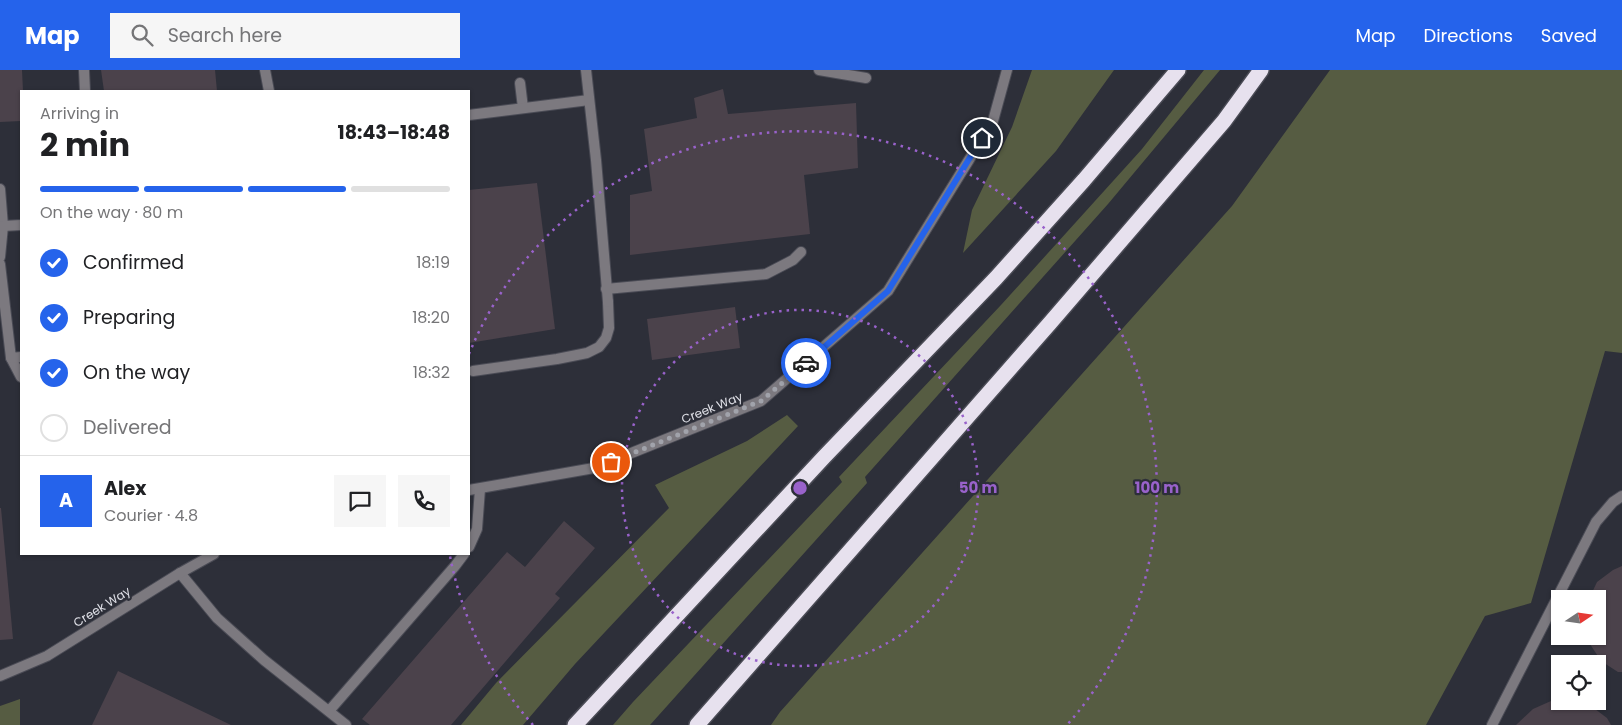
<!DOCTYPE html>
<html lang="en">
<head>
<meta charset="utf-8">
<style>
	:root { --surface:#fff; --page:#f6f6f6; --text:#202124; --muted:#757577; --line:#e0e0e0; --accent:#2563eb }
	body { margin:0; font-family:Poppins,sans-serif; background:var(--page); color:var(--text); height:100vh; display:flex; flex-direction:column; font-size:19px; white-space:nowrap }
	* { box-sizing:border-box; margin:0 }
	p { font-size:16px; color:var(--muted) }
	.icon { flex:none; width:28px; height:28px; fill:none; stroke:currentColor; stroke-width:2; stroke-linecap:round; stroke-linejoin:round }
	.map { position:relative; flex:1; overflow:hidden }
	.side { position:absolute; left:20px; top:20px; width:450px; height:465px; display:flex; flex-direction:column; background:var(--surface); border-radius:0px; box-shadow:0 1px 4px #0004 }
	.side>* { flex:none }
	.needle { width:32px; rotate:77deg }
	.buttons { position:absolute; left:1551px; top:520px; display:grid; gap:10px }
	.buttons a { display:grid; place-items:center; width:55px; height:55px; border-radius:0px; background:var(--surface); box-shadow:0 1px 4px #0004; font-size:25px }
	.pin { position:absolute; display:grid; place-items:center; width:42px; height:42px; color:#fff; margin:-21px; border:2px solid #fff; border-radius:50%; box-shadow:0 1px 5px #0007 }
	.courier { position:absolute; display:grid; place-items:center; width:50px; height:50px; margin:-25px; border:4px solid #2563eb; border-radius:50%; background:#fff; color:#222; box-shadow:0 1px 6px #0007 }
	.head em { font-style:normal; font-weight:700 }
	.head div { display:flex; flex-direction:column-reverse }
	.head { display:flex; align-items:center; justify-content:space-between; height:85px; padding:0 20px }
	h1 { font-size:32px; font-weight:700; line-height:38px }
	.bar { display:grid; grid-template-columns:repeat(4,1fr); gap:8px 5px; align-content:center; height:60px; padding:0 20px }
	.bar i { height:6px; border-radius:4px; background:var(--line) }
	.bar .on { background:var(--accent) }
	.bar p { grid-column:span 4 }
	.line { display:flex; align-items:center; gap:12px; padding:0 20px; border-top:1px solid var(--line) }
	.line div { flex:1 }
	.round { display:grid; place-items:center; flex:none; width:52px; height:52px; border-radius:0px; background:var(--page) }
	ol { padding:0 20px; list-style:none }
	li { display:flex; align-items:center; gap:15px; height:55px }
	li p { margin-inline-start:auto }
	li .icon { padding:5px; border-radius:50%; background:var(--accent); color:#fff; stroke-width:4 }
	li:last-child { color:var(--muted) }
	li i { width:28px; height:28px; border:2px solid var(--line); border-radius:50% }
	header { display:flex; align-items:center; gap:30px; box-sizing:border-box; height:70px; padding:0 25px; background:var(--accent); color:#fff }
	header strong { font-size:24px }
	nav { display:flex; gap:28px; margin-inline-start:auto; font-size:18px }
	.search { width:350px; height:45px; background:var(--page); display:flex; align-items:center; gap:12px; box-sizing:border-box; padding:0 18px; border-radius:0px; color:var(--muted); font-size:19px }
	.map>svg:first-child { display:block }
	.green { fill:#565c42 }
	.building { fill:#4b424b }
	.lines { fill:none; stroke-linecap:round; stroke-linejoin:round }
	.lane-casing { stroke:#4a4b55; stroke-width:12 }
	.street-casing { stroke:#4a4b55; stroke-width:12 }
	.highway-casing { stroke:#4a4b55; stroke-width:18 }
	.lane { stroke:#7c797f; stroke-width:10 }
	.street { stroke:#7c797f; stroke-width:10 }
	.highway { stroke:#e7e1ee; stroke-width:15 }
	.done { stroke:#a1a3ab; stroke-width:5; stroke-dasharray:0 9 }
	.route { stroke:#2563eb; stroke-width:6 }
	.ring { fill:none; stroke:#9962cb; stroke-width:2.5; stroke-dasharray:2.5 5 }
	.labels { text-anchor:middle; stroke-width:4.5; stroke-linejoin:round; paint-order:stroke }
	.street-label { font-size:12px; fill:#e0e1e8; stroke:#2d2f39 }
	.centre { fill:#9962cb; stroke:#2d2f39; stroke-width:2.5 }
	.ring-label { font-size:15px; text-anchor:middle; font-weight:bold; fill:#9962cb; stroke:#2d2f39; stroke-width:4.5; stroke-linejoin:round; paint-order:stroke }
</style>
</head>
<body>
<header>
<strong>Map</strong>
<div class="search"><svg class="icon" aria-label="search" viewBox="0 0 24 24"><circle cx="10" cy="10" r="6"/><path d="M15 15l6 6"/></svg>Search here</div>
<nav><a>Map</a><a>Directions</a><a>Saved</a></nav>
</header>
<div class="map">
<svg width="1622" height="655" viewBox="0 0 1622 655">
	<rect width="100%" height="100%" fill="#2d2f39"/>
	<g class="green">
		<polygon points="1032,0 1114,0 1056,81 963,183 972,140 1012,57"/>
		<polygon points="1204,0 1220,0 1108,134 865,407 867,413 650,655 613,655 633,632 842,412 839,407 1001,235 1142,79"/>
		<polygon points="1330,0 1622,0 1622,283 1605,281 1531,533 1485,546 1426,655 771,655 780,642 1232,136"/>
		<polygon points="787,345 798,356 575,594 523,655 461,655 496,613 669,438 655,415 747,371"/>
		<polygon points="20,629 20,655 0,655 0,636"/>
	</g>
	<g class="building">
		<polygon points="0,0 22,0 23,21 21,21 21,51 0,52"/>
		<polygon points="101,0 215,0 217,21 104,21"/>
		<polygon points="723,19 728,44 856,33 858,98 804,105 810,164 630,185 630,125 652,121 644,59 697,48 694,28"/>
		<polygon points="537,113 555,259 469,273 469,120"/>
		<polygon points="735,237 740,278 652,290 647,249"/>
		<polygon points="0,438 1,438 13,569 0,570"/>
		<polygon points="564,451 595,478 555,524 560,528 451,655 370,655 362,649 507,482 525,497"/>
		<polygon points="1622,496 1622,602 1618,602 1601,591 1590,574 1587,566 1598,566 1598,529 1589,529 1597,512 1613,500"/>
		<polygon points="118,601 231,655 92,655"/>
		<polygon points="1551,631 1575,631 1591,636 1607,648 1611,655 1516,655 1533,639"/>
	</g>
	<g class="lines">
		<g class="lane-casing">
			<g id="lane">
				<polyline points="84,0 85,21"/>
				<polyline points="265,0 269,21"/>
				<polyline points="819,0 866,8"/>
				<polyline points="520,13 523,38"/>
				<polyline points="469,45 589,30"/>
				<polyline points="0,119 3,156 0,187"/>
				<polyline points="3,156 21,155"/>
				<polyline points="606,219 766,204 793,190 801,182"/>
				<polyline points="11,288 21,307"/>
				<polyline points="473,301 557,289 587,283 599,277 606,268 609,258 608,232"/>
				<polyline points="469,420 594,398 761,331 888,221 993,51 1007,0"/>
				<polyline points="469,477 477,459 480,419"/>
				<polyline points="180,503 217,548 264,590 346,655"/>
				<polyline points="0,606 47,586 180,503 214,484"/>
				<polyline points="329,641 455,496 464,484"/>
				<polyline points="1492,655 1596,452 1613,432 1622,426"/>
			</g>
		</g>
		<g class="street-casing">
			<g id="street">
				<polyline points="586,0 596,90 608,232"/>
				<polyline points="0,194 11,288 21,287"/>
			</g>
		</g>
		<g class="highway-casing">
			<g id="highway">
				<polyline points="575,655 824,387 996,208 1084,110 1178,0"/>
				<polyline points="697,655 1050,253 1224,51 1261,0"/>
			</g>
		</g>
		<use href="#lane" class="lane"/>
		<use href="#street" class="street"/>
		<use href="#highway" class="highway"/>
	</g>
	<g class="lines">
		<polyline class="done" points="611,392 761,331 806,293"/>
		<polyline class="route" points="806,293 888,221 982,68"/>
	</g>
	<g class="ring">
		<circle cx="800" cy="418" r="178"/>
		<path d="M533 655A357 357 0 0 1 450 486M469 284A357 357 0 1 1 1067 655"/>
	</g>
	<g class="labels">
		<g class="street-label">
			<text transform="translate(712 338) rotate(-22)" y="4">Creek Way</text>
			<text transform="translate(102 537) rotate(-32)" y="4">Creek Way</text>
		</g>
	</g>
	<circle cx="800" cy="418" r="8" class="centre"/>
	<g class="ring-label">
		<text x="978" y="423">50 m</text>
		<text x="1157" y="423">100 m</text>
	</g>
</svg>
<div class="buttons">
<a><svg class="needle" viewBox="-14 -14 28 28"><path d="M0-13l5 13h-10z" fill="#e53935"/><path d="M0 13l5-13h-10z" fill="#757577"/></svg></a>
<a><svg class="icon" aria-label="locate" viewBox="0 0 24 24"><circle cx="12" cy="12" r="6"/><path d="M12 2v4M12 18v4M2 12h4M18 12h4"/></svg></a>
</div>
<div class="pin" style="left:611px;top:392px;background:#ea580c"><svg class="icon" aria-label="bag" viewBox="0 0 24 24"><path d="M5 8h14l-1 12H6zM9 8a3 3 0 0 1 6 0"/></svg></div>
<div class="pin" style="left:982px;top:68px;background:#1f2937"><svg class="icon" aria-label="home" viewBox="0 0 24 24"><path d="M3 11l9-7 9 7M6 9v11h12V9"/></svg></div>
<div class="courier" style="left:806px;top:293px"><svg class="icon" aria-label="car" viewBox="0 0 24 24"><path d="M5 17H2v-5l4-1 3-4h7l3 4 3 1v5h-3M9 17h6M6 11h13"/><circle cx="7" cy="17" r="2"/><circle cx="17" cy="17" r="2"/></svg></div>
<section class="side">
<div class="head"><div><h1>2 min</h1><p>Arriving in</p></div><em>18:43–18:48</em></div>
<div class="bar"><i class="on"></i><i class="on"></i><i class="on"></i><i></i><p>On the way · 80 m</p></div>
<ol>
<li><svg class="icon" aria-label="check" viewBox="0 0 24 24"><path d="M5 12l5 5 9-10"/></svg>Confirmed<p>18:19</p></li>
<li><svg class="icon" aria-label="check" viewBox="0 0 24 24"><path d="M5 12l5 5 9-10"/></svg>Preparing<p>18:20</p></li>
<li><svg class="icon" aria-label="check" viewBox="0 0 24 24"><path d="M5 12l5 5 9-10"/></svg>On the way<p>18:32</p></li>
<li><i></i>Delivered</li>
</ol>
<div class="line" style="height:90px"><b class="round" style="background:var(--accent);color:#fff">A</b><div><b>Alex</b><p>Courier · 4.8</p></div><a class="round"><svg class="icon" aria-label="chat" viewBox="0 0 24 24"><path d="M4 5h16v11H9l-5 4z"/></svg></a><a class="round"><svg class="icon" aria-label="phone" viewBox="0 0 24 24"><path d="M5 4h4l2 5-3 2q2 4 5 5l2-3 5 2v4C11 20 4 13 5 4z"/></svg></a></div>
</section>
</div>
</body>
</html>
